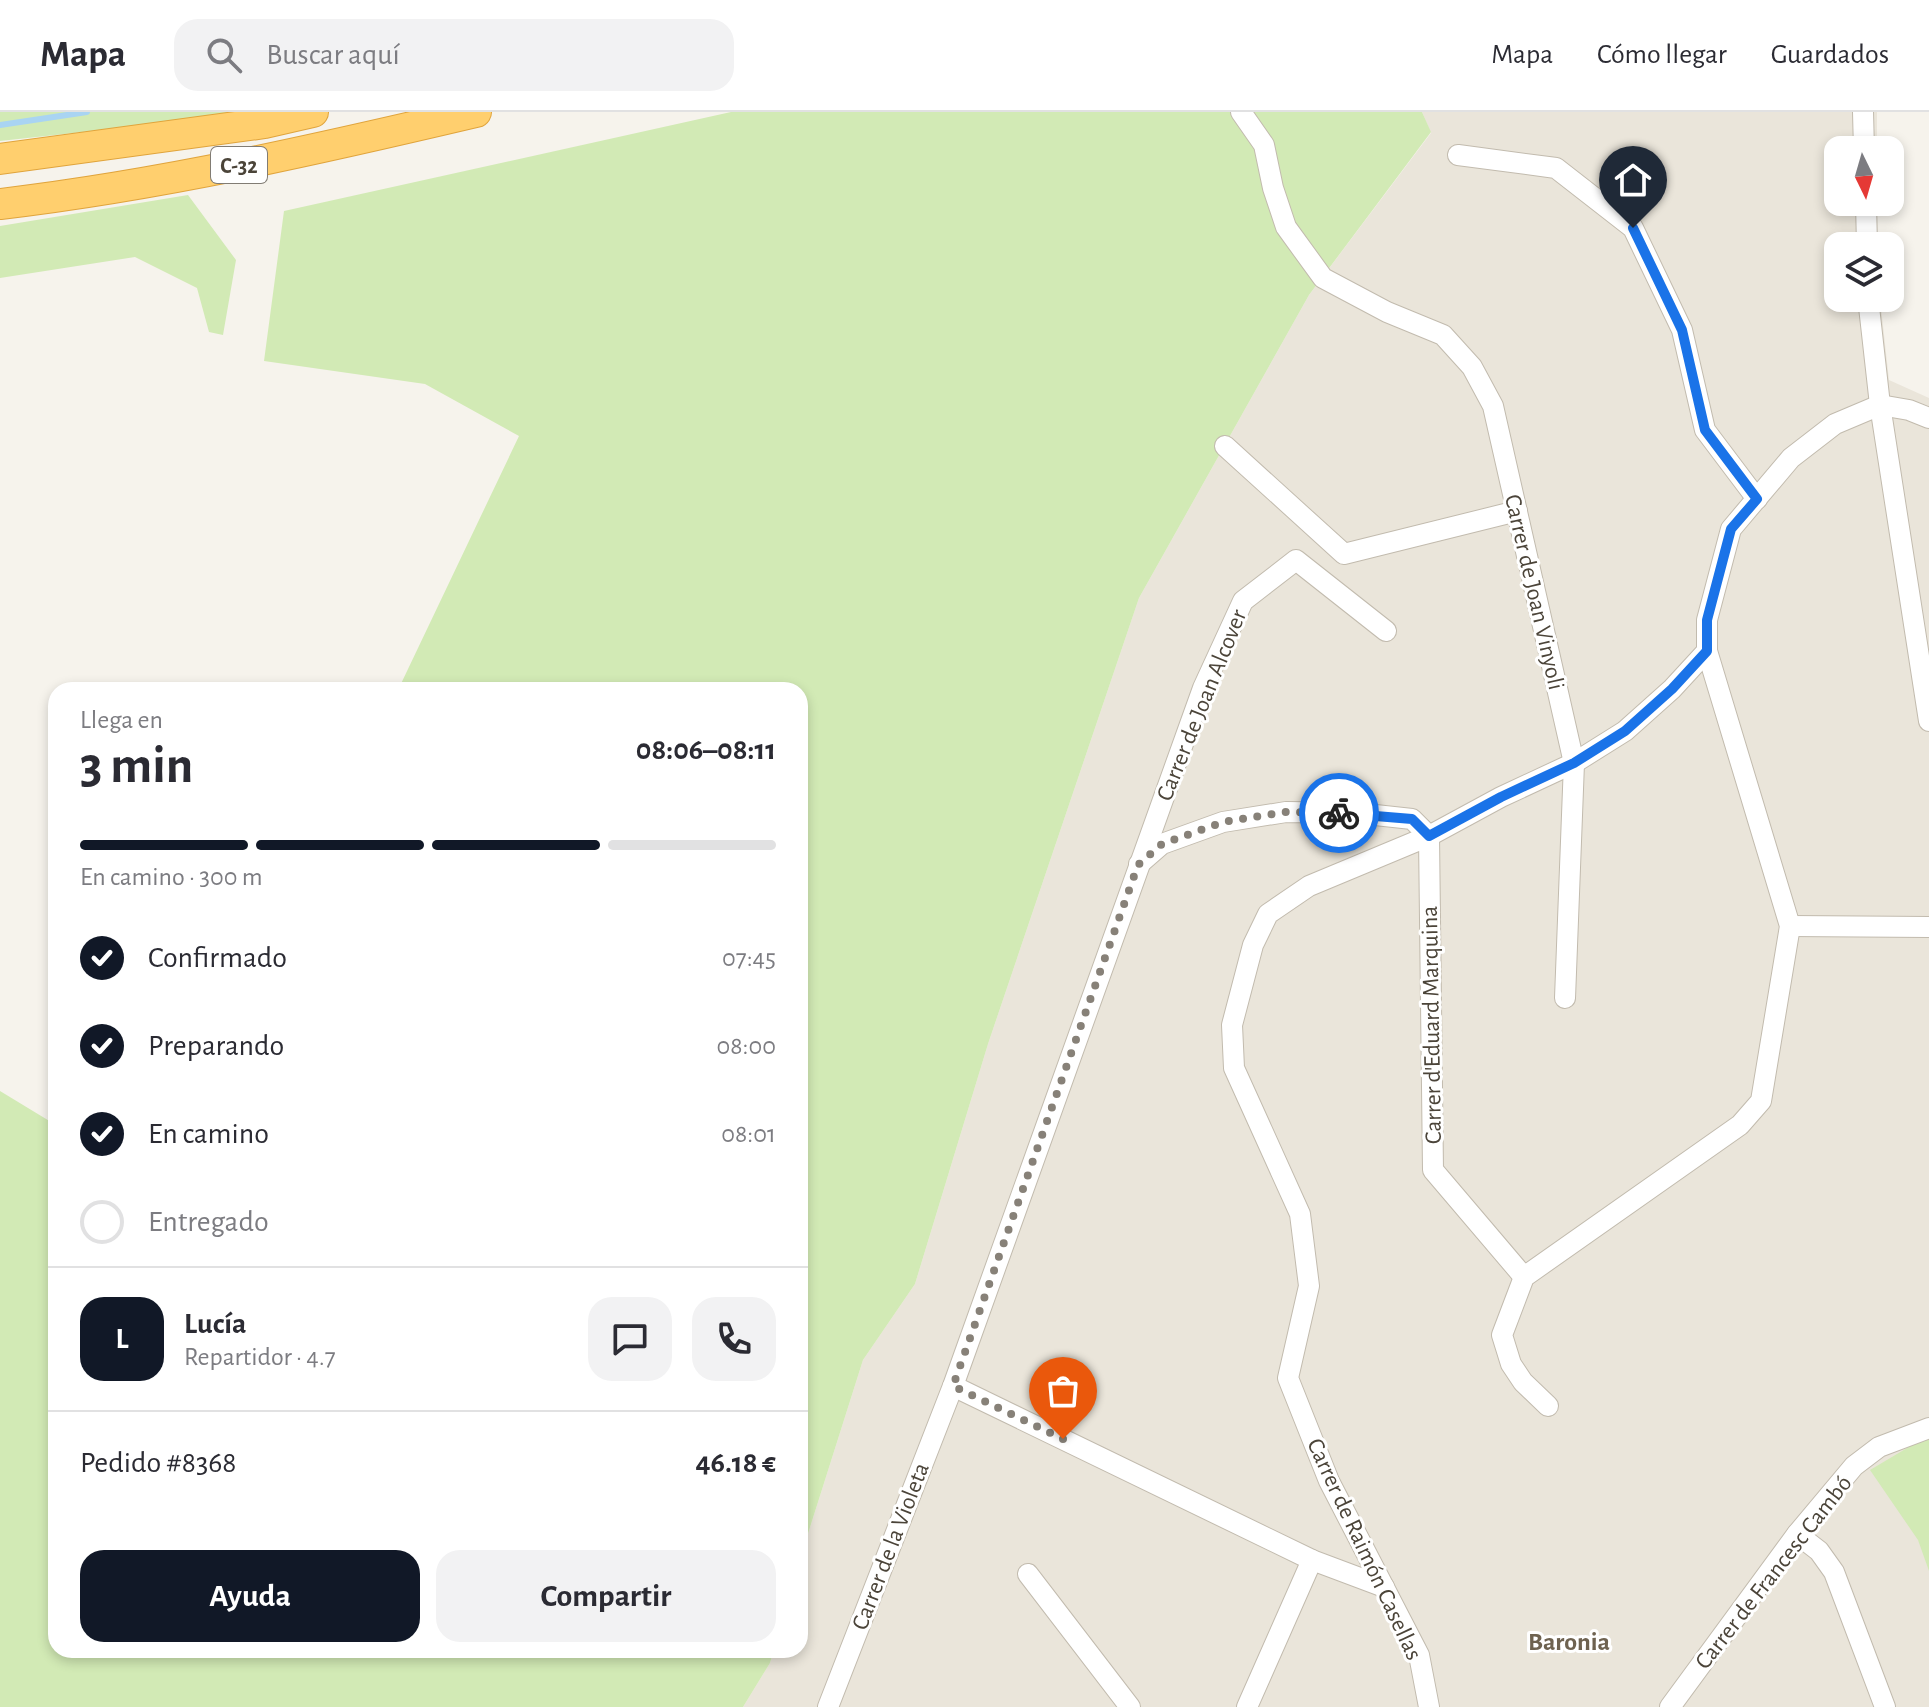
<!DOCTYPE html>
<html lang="es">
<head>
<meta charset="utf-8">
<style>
	:root { --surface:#fff; --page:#f2f2f3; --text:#2b2b33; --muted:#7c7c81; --line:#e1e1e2; --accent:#111827 }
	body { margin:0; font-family:"Alegreya Sans",sans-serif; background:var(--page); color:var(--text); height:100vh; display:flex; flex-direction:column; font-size:30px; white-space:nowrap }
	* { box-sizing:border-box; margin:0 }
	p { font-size:26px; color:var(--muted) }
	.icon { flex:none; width:44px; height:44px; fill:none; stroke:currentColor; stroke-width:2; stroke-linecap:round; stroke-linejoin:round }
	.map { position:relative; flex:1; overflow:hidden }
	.side { position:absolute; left:48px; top:570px; width:760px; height:976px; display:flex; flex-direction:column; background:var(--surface); border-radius:24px; box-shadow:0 4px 12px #0003 }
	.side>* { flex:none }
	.needle { width:52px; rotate:175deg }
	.tools { position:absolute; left:1824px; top:24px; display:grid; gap:16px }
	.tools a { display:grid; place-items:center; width:80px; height:80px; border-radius:16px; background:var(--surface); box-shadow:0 4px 12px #0003; font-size:40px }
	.pin { position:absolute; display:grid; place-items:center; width:68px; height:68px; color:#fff; margin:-82px -34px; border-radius:50% 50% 50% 0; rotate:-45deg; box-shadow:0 0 8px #0007 }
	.pin .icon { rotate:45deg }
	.courier { position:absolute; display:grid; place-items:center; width:80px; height:80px; margin:-40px; border:6px solid #1a73e8; border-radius:50%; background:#fff; color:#222; box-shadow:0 2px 10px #0007 }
	.headline em { font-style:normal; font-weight:700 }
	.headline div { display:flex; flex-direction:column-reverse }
	.headline { display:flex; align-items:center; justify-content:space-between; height:136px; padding:0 32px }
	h1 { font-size:52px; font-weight:700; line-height:60px }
	.bar { display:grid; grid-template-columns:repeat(4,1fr); gap:12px 8px; align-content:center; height:96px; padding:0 32px }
	.bar i { height:10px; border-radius:6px; background:var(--line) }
	.bar .active { background:var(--accent) }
	.bar p { grid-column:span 4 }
	.line { display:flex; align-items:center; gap:20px; padding:0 32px; border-top:2px solid var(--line) }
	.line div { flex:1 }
	.round { display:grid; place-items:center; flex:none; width:84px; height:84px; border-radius:24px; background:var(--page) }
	ol { padding:0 32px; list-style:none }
	li { display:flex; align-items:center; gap:24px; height:88px }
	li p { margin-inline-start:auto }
	li .icon { padding:8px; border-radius:50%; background:var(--accent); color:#fff; stroke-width:4 }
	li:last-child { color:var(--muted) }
	li i { width:44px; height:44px; border:4px solid var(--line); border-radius:50% }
	.primary-button { display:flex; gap:16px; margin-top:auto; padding:16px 32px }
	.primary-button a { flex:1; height:92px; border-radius:24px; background:var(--accent); color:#fff; font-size:32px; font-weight:700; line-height:92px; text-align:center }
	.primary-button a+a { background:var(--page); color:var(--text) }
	header { display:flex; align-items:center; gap:48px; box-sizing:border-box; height:112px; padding:0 40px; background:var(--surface); border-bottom:2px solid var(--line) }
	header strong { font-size:38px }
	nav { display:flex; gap:44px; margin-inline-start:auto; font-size:28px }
	.search { width:560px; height:72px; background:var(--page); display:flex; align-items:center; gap:20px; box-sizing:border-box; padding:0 28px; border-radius:24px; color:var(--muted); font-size:30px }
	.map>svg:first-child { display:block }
	.residential { fill:#eae5da }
	.green { fill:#d2eab5 }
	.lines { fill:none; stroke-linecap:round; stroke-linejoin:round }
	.stream { stroke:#a9d4f2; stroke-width:6 }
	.minor-casing { stroke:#c2bbae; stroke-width:22 }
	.highway-casing { stroke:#e0a43c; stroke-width:32 }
	.minor { stroke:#fff; stroke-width:20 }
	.highway { stroke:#ffcf6e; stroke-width:30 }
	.done { stroke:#878178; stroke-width:8; stroke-dasharray:0 14.4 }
	.route { stroke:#1a73e8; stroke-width:10 }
	.labels { text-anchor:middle; stroke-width:6; stroke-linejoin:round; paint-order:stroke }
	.shield { fill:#fff; stroke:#817c74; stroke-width:2 }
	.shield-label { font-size:22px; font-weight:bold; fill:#4b4439 }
	.street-label { font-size:24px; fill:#4b4439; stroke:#fff }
	.neighbourhood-label { font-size:26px; font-weight:bold; fill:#6e6250; stroke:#fff }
</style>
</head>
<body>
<header>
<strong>Mapa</strong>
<div class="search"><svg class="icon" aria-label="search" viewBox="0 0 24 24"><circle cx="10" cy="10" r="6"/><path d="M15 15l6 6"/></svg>Buscar aquí</div>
<nav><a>Mapa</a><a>Cómo llegar</a><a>Guardados</a></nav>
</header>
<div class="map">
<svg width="1929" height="1595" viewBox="0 0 1929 1595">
	<rect width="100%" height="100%" fill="#f6f3ec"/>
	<polygon class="residential" points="1422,0 1877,0 1877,38 1838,38 1838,90 1876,90 1875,134 1838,134 1838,186 1880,186 1889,268 1929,286 1929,1595 743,1595 770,1551 774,1538 800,1538 800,1447 863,1248 915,1172 988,932 1139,486 1309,183 1431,21"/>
	<g class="green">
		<polygon points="0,0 237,0 212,6 0,29"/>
		<polygon points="731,0 1422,0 1431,20 1309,183 1139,486 988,932 915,1172 863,1248 800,1447 800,578 398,578 519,324 425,272 264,249 284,99"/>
		<polygon points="188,83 236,148 223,223 209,220 197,176 135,145 0,166 0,114"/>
		<polygon points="0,979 56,1013 56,1538 774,1538 770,1551 743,1595 0,1595"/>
		<polygon points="1929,1323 1929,1459 1918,1428 1870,1358"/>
	</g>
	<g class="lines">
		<polyline class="stream" points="0,13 87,0"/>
		<g class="minor-casing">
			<g id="minor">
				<polyline points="1241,0 1264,33 1273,76 1286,115 1323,166 1387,200 1443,223 1472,255 1493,294 1574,651 1565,886"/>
				<polyline points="1863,0 1864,38"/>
				<polyline points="1458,43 1556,56 1633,116 1682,218 1705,318 1757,387"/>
				<polyline points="1866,90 1867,134"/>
				<polyline points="1868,186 1880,293 1929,609"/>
				<polyline points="1880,293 1909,298 1929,306"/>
				<polyline points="1225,334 1344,442 1517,399"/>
				<polyline points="1139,752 1162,732 1223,710 1286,700 1357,701 1412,707 1429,724 1433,1058 1524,1165"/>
				<polyline points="1790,814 1929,815"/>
				<polyline points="953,1274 1312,1448 1384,1475"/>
				<polyline points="1548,1294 1523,1270 1511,1252 1502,1223 1524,1165 1740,1013 1761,989 1790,814 1707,539"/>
				<polyline points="1797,1422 1819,1439 1834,1460 1885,1595"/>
				<polyline points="1028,1462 1130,1595"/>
				<polyline points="828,1595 953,1274 1203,576 1243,489 1296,448 1386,519"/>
				<polyline points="1247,1595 1312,1448"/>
				<polyline points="1429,1595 1419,1543 1329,1369 1288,1266 1309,1174 1300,1102 1234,956 1232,913 1253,833 1268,802 1309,774 1429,724 1501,685 1574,651 1625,619 1672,577 1707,539 1707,508 1731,417 1791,346 1835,312 1880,293"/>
				<polyline points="1670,1595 1797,1422 1854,1354 1879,1335 1929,1316"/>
			</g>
		</g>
		<g class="highway-casing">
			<g id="highway">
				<polyline points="0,47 265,11 313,0"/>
				<path d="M0,92c161,-19 319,-55 476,-92"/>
			</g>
		</g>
		<use href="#minor" class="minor"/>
		<use href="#highway" class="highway"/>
	</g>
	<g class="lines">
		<polyline class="done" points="1063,1327 953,1274 1138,753 1162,732 1223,710 1286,700 1339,701"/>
		<polyline class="route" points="1339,701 1412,707 1429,724 1501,685 1574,651 1625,619 1672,577 1707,539 1707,508 1731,417 1757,387 1705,318 1682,218 1633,116"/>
	</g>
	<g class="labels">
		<rect class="shield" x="211" y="35" width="56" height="36" rx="6"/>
		<g class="shield-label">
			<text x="239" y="61">C-32</text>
		</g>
		<g class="street-label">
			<text transform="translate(1535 480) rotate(77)" y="8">Carrer de Joan Vinyoli</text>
			<text transform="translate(1201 593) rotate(-68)" y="8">Carrer de Joan Alcover</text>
			<text transform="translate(1431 913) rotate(-91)" y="8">Carrer d'Eduard Marquina</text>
			<text transform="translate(890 1434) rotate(-69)" y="8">Carrer de la Violeta</text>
			<text transform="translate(1365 1437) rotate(65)" y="8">Carrer de Raimón Casellas</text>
			<text transform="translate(1773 1460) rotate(-52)" y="8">Carrer de Francesc Cambó</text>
		</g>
		<g class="neighbourhood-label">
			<text x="1569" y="1538">Baronia</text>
		</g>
	</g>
</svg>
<div class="tools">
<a><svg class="needle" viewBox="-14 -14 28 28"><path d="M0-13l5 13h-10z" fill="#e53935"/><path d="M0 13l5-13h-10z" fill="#7c7c81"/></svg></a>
<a><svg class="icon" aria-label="layers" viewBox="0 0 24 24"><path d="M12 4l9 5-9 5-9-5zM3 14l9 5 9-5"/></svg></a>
</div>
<div class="pin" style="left:1063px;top:1327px;background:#ea580c"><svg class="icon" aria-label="bag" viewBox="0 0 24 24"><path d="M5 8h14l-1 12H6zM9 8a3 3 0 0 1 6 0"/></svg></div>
<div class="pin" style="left:1633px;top:116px;background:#1f2937"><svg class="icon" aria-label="home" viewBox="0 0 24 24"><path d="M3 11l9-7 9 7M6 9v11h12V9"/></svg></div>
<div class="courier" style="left:1339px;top:701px"><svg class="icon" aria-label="bike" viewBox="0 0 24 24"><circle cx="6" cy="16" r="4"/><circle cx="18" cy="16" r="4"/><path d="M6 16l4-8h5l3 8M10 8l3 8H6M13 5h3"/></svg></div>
<section class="side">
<div class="headline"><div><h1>3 min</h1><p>Llega en</p></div><em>08:06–08:11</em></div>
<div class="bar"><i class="active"></i><i class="active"></i><i class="active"></i><i></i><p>En camino · 300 m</p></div>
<ol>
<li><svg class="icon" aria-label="check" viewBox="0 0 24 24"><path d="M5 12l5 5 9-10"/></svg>Confirmado<p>07:45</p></li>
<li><svg class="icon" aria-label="check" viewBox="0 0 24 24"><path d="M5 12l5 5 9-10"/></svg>Preparando<p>08:00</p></li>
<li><svg class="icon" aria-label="check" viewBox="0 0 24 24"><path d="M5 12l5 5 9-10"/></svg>En camino<p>08:01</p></li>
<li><i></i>Entregado</li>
</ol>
<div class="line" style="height:144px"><b class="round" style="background:var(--accent);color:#fff">L</b><div><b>Lucía</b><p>Repartidor · 4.7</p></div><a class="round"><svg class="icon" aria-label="chat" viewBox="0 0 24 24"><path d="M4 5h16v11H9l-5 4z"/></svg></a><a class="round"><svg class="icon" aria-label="phone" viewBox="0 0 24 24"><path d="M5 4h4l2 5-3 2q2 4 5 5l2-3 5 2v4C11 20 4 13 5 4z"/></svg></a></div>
<div class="line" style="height:104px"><div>Pedido #8368</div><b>46.18 €</b></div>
<div class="primary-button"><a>Ayuda</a><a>Compartir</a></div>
</section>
</div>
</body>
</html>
